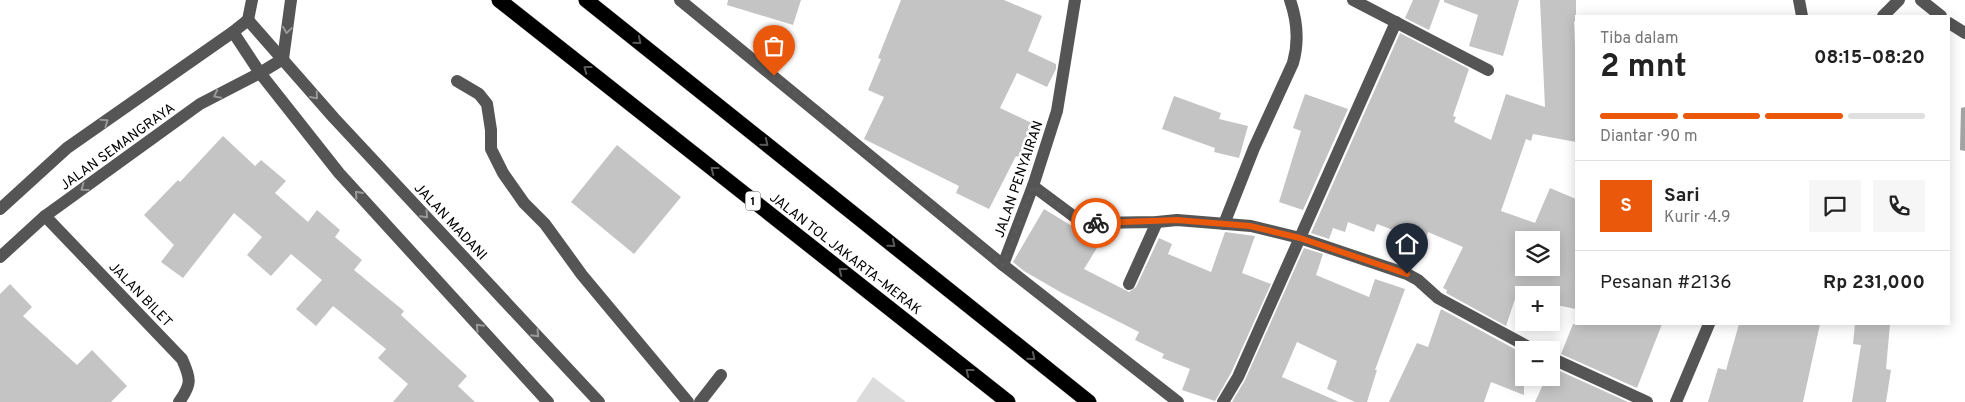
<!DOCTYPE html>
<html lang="id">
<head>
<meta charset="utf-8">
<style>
	:root { --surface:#fff; --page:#f6f6f6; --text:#222; --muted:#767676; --line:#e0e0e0; --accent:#ea580c }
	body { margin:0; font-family:Overpass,sans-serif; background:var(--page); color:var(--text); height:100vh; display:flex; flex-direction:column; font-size:19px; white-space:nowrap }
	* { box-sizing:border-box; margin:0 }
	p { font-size:16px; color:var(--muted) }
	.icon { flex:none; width:28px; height:28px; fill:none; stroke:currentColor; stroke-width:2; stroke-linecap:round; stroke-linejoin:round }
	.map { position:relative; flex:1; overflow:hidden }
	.details { position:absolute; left:1575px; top:15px; width:375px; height:310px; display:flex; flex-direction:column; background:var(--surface); border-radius:0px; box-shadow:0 2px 12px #0003 }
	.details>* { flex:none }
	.buttons { position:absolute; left:1515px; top:231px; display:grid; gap:10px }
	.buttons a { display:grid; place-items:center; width:45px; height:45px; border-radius:0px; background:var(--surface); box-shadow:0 2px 12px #0003; font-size:25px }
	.pin { position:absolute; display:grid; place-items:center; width:42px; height:42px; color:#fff; margin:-51px -21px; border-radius:50% 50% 50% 0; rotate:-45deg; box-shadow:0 0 5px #0007 }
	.pin .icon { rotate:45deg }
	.courier { position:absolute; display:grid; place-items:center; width:50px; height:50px; margin:-25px; border:4px solid #ea580c; border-radius:50%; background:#fff; color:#222; box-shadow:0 1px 6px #0007 }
	.head em { font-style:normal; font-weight:700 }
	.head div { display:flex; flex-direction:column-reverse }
	.head { display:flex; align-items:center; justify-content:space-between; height:85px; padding:0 25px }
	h1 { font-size:32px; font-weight:700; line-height:38px }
	.bar { display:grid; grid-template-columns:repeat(4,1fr); gap:8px 5px; align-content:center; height:60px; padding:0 25px }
	.bar i { height:6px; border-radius:4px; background:var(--line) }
	.bar .selected { background:var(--accent) }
	.bar p { grid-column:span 4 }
	.line { display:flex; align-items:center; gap:12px; padding:0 25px; border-top:1px solid var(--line) }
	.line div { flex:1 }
	.round { display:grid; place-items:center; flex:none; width:52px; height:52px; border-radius:0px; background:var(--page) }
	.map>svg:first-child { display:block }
	.green { fill:#dcdcdc }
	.water { fill:#a3a3a3 }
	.building { fill:#c4c4c4; fill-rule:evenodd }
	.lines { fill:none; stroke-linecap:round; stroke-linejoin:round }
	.highway-casing { stroke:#dbdbdb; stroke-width:16 }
	.minor { stroke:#555; stroke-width:12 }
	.highway { stroke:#000; stroke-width:15 }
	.oneway { stroke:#999 }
	.oneway2 { stroke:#595959 }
	.done { stroke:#595959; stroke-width:5; stroke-dasharray:0 9 }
	.route { stroke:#ea580c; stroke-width:6 }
	.labels { text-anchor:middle; stroke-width:5; stroke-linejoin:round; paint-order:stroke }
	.shield { fill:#fff; stroke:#4c4c4c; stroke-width:1 }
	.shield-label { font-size:12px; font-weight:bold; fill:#000 }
	.street-label { font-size:14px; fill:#000; stroke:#fff }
</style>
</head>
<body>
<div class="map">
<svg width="1965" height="402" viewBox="0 0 1965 402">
	<rect width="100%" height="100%" fill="#fff"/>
	<polygon class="green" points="873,377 906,402 856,402"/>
	<polygon class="water" points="1965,107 1965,151 1960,150 1961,108"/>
	<g class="building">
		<polygon points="728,0 801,0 793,25 727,5"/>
		<polygon points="901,0 1004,0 1042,16 1028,51 1056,64 1056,69 1047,87 1017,73 1000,108 1036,125 1020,158 1016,156 989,209 956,193 959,186 864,139 884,97 868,90 881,59 878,58"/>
		<polygon points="1413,0 1440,0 1429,30 1405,18"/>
		<polygon points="1444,0 1519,0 1503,56 1469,46 1478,15 1444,2"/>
		<path d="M1540,0h36v22l-2,-1 2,54v67l-43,-8 -2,7 -5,-2 -25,72 34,12 15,-35 26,11v110l-25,-5v-9h-27v3l-8,-2 -10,30 -60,-33 1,-3 -4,-2 20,-41 -35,-15 -2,7 -29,-10 -1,2 -19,-7 -3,8 -26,-10 -3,10 -12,-4 -4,11 -18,-6 89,-200 69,36 -16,47 3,1 -2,5 37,18 15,-46 39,13zM1524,240h27v28h-27z"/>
		<polygon points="1305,94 1348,109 1303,210 1279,202 1301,131 1293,128"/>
		<polygon points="1174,96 1221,113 1219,119 1248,126 1239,158 1214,152 1215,148 1162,129"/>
		<polygon points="223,136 255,166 261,160 286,181 275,193 308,222 317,210 340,230 335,237 362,260 354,270 404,311 401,315 467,376 458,386 475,402 393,402 408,384 378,358 386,349 333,306 316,326 296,309 322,280 291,254 271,276 247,255 262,237 234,213 183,278 161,262 174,245 144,215 178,180 180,182"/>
		<polygon points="617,145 681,197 634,254 571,202"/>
		<polygon points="1044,209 1100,243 1084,269 1129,292 1136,287 1159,238 1172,244 1168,254 1211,272 1225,232 1255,236 1242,273 1271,284 1231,373 1215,401 1182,390 1190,369 1162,358 1164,354 1135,340 1139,332 1062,293 1024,271 1013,262"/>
		<polygon points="1304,248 1323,254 1316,275 1369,297 1375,279 1405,289 1375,370 1377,370 1367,402 1355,402 1327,389 1337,361 1297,342 1282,377 1339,402 1232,402 1245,380"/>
		<polygon points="10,284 32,307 23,316 77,365 92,350 127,386 111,402 0,402 0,294"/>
		<polygon points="1441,309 1524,354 1524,395 1491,382 1484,402 1389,402 1417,343 1428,347"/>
		<polygon points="1573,324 1662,324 1637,388 1561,354"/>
		<polygon points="1739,324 1820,324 1803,402 1708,402 1718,368 1726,370"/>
		<polygon points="1855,324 1890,324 1886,369 1891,370 1886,402 1852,402 1861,345 1853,344"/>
		<polygon points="1551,367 1628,402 1535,402 1546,378 1551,378"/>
	</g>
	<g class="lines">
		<g class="highway-casing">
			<g id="highway">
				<polyline points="499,0 1008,402"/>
				<polyline points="586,0 1089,402"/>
			</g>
		</g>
		<g class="minor">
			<polyline points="680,0 1003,265"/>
			<polyline points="1075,0 1057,111 1033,186 1003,265 1178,402"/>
			<polyline points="1353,0 1488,70"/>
			<polyline points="1799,0 1802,16"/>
			<polyline points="1921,0 1941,16"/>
			<polyline points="1883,16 1899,0"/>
			<polyline points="248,20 334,118 599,402"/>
			<polyline points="248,20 252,0"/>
			<polyline points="1949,23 1965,33"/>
			<polyline points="233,32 260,73 283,59"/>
			<polyline points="283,59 291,0"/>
			<polyline points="457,81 479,94 487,104 491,130 491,149 503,173 524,203 545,224 582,275 688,402"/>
			<polyline points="1033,186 1076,218 1090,223 1157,222 1177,220 1251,226 1300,238 1407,274 1418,280 1438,298 1534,350"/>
			<polyline points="0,209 67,148 233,32 248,20"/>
			<path d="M45,216l137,143c9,20 10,25 -3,43"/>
			<path d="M1224,224l30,-76 39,-85c6,-21 4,-43 -3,-63"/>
			<polyline points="0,257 45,216 200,104 260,73 339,173 548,402"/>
			<polyline points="1129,284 1157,222"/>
			<polyline points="1551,358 1647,402"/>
			<polyline points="700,402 721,375"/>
			<polyline points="1223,402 1238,377 1396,22"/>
			<polyline points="1676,402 1709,324"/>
		</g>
		<use href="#highway" class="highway"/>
	</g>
	<defs><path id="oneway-chevron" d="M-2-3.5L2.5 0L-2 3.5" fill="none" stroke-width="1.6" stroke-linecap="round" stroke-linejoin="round" transform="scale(1.25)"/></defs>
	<g class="oneway">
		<use href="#oneway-chevron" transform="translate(287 30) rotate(98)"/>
		<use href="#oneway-chevron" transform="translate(217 95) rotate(153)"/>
		<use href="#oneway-chevron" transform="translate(315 96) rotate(49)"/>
		<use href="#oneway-chevron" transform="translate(105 122) rotate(-35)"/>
		<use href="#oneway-chevron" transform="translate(84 188) rotate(144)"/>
		<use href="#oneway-chevron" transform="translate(358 194) rotate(-132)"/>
		<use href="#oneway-chevron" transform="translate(425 215) rotate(47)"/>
		<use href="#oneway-chevron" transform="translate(479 327) rotate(-133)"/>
		<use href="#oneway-chevron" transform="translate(536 334) rotate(47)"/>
	</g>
	<g class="oneway2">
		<use href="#oneway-chevron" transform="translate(638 41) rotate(39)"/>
		<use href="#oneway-chevron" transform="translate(587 69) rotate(-142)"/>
		<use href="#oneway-chevron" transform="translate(765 143) rotate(39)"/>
		<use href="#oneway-chevron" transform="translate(714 170) rotate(-142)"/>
		<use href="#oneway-chevron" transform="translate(892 244) rotate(39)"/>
		<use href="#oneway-chevron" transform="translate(842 271) rotate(-142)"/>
		<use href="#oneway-chevron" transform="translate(1032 357) rotate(39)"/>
		<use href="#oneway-chevron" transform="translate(969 372) rotate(-142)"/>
	</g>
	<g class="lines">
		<polyline class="done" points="774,76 1003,265 1033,186 1076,218 1096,223"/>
		<polyline class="route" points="1096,223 1177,220 1250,226 1300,238 1407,274"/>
	</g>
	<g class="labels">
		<rect class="shield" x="745.5" y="191.5" width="15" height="19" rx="4"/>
		<g class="shield-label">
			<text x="753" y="205">1</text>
		</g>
		<g class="street-label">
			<text transform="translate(117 146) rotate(-36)" y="5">JALAN SEMANGRAYA</text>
			<text transform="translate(1018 179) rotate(-71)" y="5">JALAN PENYAIRAN</text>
			<text transform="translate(451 221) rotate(47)" y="5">JALAN MADANI</text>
			<text transform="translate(846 253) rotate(38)" y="5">JALAN TOL JAKARTA–MERAK</text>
			<text transform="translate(141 294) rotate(46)" y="5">JALAN BILET</text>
		</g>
	</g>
</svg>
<div class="buttons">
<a><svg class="icon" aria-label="layers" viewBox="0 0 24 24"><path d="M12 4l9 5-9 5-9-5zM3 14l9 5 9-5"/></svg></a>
<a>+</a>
<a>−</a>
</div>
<div class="pin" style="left:774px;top:76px;background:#ea580c"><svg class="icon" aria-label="bag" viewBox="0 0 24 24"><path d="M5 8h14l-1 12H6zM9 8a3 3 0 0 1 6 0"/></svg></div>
<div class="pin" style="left:1407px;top:274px;background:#1f2937"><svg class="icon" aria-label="home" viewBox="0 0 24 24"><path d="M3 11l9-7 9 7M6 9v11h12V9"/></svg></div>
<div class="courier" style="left:1096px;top:223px"><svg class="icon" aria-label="bike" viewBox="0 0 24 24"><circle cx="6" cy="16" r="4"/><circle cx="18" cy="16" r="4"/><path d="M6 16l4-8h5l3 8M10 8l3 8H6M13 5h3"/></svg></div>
<section class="details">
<div class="head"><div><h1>2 mnt</h1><p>Tiba dalam</p></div><em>08:15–08:20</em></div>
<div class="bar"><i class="selected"></i><i class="selected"></i><i class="selected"></i><i></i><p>Diantar · 90 m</p></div>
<div class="line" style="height:90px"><b class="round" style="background:var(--accent);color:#fff">S</b><div><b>Sari</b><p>Kurir · 4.9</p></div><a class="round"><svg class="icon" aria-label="chat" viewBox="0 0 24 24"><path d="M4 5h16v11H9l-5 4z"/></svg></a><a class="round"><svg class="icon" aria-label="phone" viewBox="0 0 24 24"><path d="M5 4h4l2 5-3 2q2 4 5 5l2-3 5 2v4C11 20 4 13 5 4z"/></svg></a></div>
<div class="line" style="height:65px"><div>Pesanan #2136</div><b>Rp 231,000</b></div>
</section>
</div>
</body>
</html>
